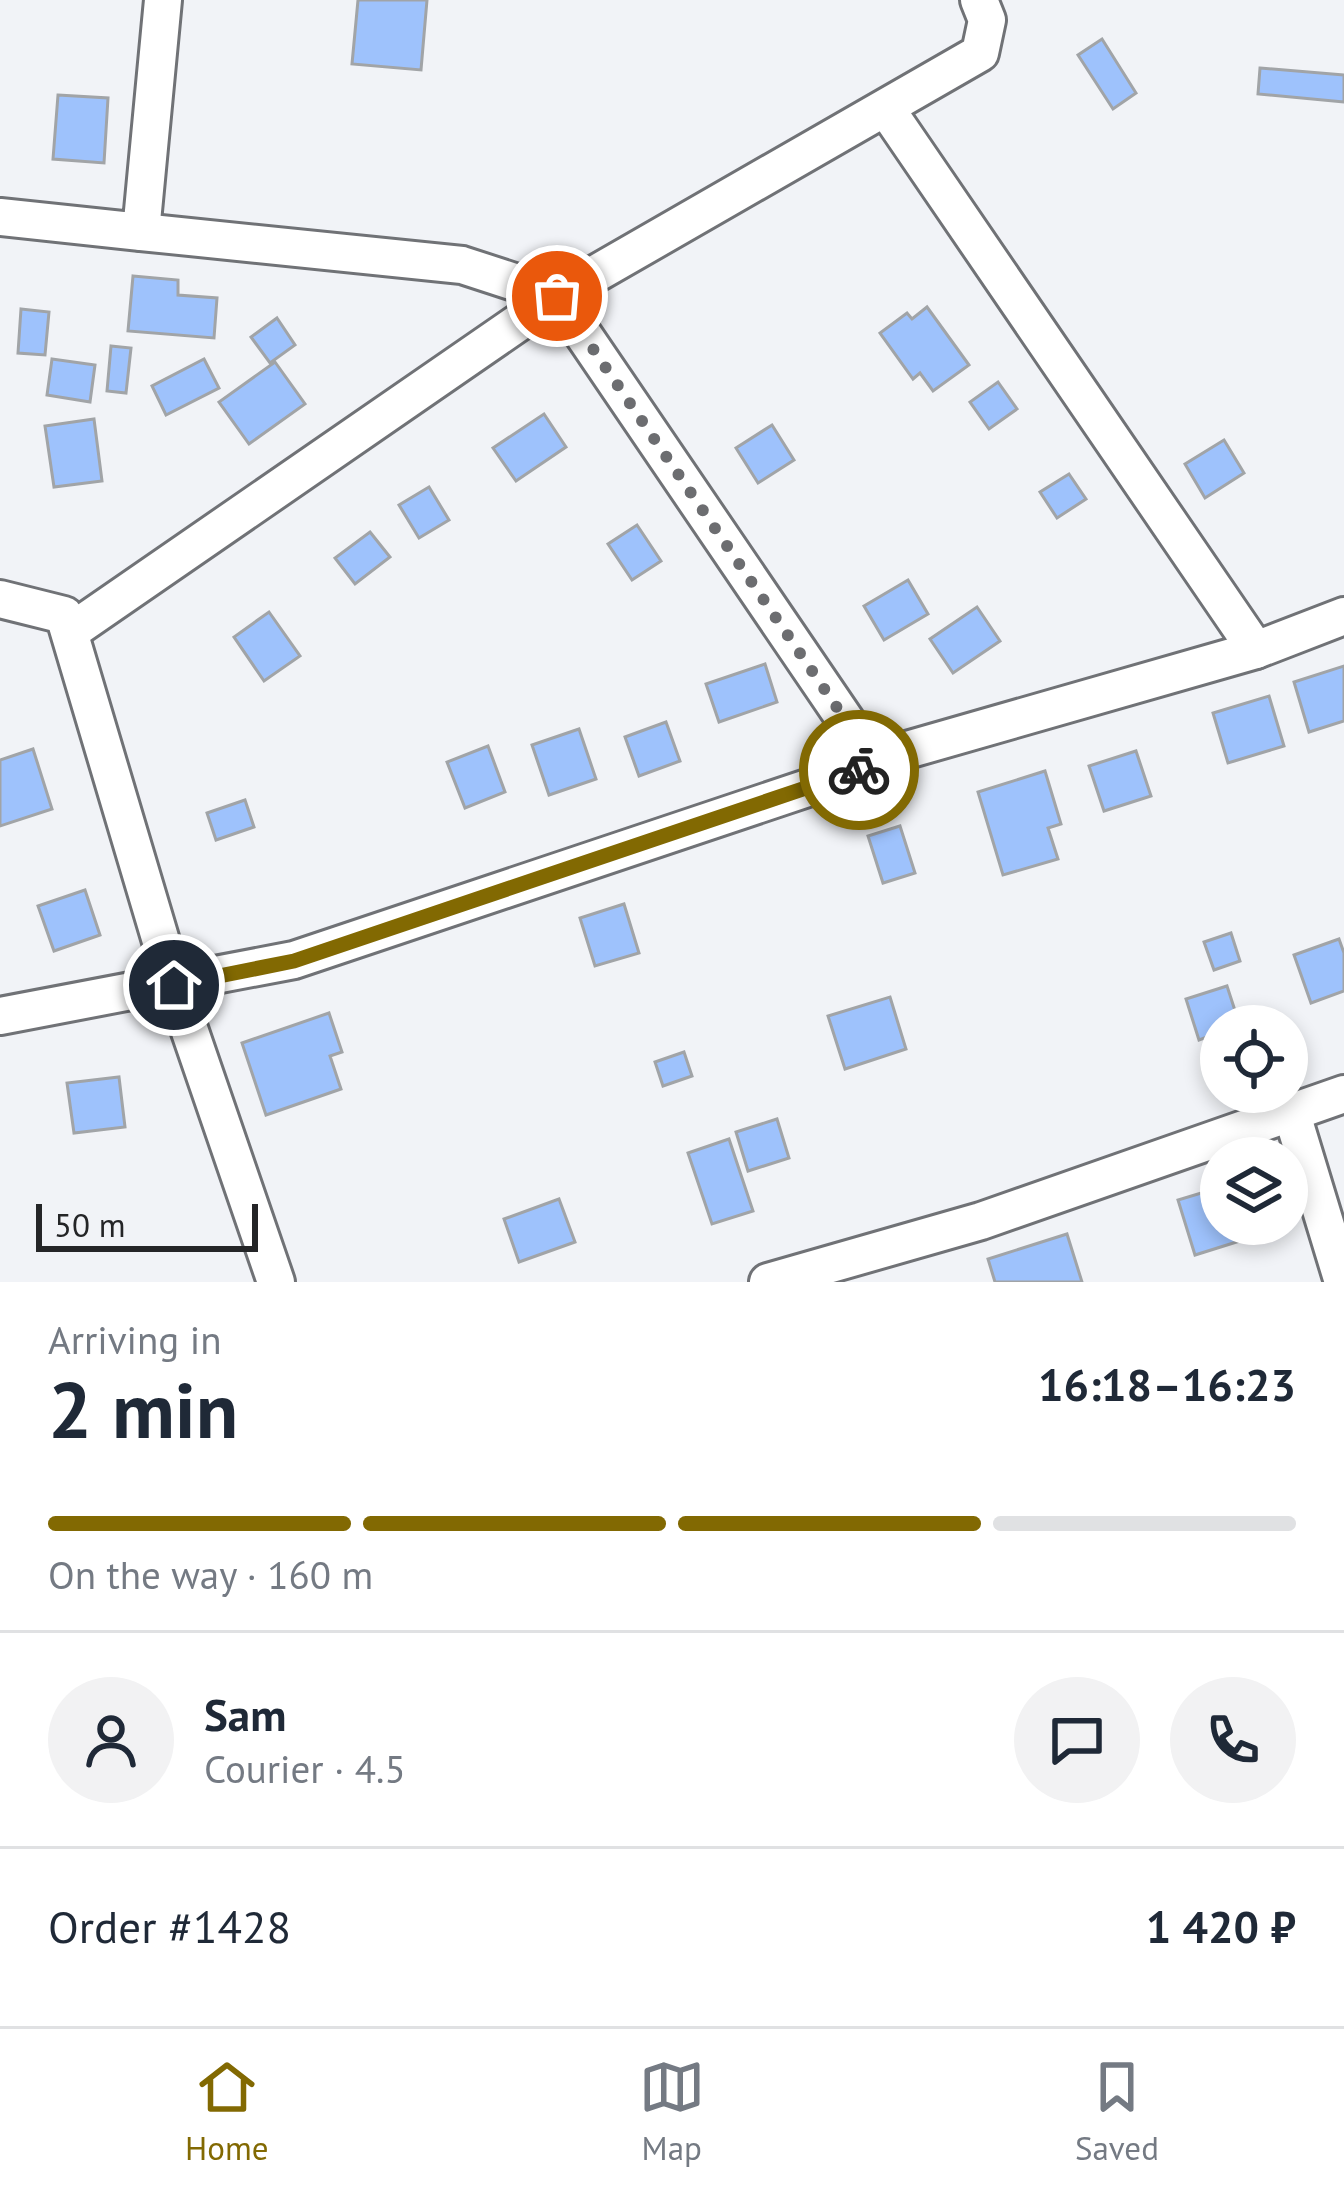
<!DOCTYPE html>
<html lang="en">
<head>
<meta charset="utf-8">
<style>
	:root { --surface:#fff; --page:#f2f2f3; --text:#1f2937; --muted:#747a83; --line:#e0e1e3; --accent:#826902 }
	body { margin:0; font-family:"PT Sans",sans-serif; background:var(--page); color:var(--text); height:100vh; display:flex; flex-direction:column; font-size:45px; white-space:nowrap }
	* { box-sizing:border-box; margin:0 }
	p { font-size:39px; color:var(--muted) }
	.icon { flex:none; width:66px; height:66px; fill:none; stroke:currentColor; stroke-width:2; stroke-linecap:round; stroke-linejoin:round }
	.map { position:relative; height:1282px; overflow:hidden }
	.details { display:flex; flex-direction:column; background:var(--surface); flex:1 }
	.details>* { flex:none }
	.controls { position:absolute; left:1200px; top:1005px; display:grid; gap:24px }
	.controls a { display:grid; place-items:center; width:108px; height:108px; border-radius:50%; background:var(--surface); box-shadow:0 6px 18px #0003; font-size:60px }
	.scale { position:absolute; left:36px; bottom:30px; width:222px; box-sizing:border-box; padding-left:12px; border:6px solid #242527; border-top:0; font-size:33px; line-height:42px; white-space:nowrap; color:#242527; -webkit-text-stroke:9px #f1f3f7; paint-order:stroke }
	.pin { position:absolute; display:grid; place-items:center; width:102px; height:102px; color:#fff; margin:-51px; border:6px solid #fff; border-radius:50%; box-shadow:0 3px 12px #0007 }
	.courier { position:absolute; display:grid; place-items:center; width:120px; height:120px; margin:-60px; border:9px solid #826902; border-radius:50%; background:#fff; color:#222; box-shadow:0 3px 15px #0007 }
	.head em { font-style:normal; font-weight:700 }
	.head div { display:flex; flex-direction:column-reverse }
	.head { display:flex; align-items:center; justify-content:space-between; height:204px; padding:0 48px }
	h1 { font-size:78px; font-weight:700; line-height:90px }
	.bar { display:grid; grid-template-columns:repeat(4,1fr); gap:18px 12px; align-content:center; height:144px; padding:0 48px }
	.bar i { height:15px; border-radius:9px; background:var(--line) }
	.bar .on { background:var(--accent) }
	.bar p { grid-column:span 4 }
	.line { display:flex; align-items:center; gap:30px; padding:0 48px; border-top:3px solid var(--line) }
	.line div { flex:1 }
	.round { display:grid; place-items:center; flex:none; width:126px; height:126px; border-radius:63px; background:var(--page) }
	.tab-bar { display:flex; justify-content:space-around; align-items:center; height:168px; border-top:3px solid var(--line); background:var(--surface); font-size:33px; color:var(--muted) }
	.tab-bar a { display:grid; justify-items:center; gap:6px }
	.tab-bar .on { color:var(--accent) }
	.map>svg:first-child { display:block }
	.building { fill:#9ec2fc; stroke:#a1a4a7; stroke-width:3 }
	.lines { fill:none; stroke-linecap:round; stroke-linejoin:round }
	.street-casing { stroke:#707276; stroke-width:42 }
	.street { stroke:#fff; stroke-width:36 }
	.done { stroke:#6c6d70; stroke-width:12; stroke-dasharray:0 21.6 }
	.route { stroke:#826902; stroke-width:15 }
</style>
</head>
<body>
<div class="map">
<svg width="1344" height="1282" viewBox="0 0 1344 1282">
	<rect width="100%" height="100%" fill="#f1f3f7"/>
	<g class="building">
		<polygon points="358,0 427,0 421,70 352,64"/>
		<polygon points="1102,39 1136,93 1113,109 1078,55"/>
		<polygon points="1260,68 1344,75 1344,102 1258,94"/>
		<polygon points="58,95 108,98 104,163 53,159"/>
		<polygon points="133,276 178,280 178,295 217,298 214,338 128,331"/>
		<polygon points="927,307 969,365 933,391 920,373 913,379 880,333 907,313 912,319"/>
		<polygon points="21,309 49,312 45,355 18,353"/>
		<polygon points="277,318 295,345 270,363 251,337"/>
		<polygon points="111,346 131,348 126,393 107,391"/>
		<polygon points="52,359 95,365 90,402 47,395"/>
		<polygon points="204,359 219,388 166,415 152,386"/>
		<polygon points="275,362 305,404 249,444 219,402"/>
		<polygon points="998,382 1017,409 989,429 970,402"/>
		<polygon points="544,414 566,447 516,481 493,448"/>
		<polygon points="94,419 102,481 54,487 45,426"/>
		<polygon points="772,425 794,460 758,483 736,448"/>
		<polygon points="1224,440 1244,473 1205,498 1185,464"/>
		<polygon points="1069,474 1086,499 1057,518 1040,492"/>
		<polygon points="429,487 449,520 419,538 399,505"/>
		<polygon points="637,525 661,561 632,580 608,544"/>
		<polygon points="370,532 390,557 355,584 335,558"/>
		<polygon points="908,580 928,614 884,640 864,606"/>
		<polygon points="977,607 1000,641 953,673 930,639"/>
		<polygon points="269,612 300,656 264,681 234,637"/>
		<polygon points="765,664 777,702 719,722 706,684"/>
		<polygon points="1344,666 1344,721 1309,732 1294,682"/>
		<polygon points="1269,696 1284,746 1228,763 1213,713"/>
		<polygon points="666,722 680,761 639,776 625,737"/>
		<polygon points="579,729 596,779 549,795 532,745"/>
		<polygon points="488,746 505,792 465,808 447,762"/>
		<polygon points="33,749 52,809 0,826 0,760"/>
		<polygon points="1136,751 1151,796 1104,811 1089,766"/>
		<polygon points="1045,771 1061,824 1048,828 1058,859 1003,875 978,792"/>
		<polygon points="245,800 254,827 216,840 207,813"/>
		<polygon points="900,826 915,873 883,883 868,836"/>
		<polygon points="85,890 100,935 54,951 38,906"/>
		<polygon points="624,904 639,953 595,966 580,918"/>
		<polygon points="1231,933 1240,961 1214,970 1204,942"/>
		<polygon points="1339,939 1344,953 1344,991 1311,1003 1294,955"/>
		<polygon points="1227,986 1240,1026 1221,1026 1221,1032 1199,1040 1186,999"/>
		<polygon points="890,997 906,1049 845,1069 828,1016"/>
		<polygon points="329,1013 342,1052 330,1056 341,1089 266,1115 242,1043"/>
		<polygon points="684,1052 692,1076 663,1086 655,1062"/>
		<polygon points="119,1077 125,1127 74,1133 67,1083"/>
		<polygon points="777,1119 789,1158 748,1171 736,1132"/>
		<polygon points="729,1139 753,1211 712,1224 688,1153"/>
		<polygon points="1221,1187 1221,1224 1280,1224 1281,1228 1195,1255 1178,1200"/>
		<polygon points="559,1199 575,1242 519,1262 504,1219"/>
		<polygon points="1067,1234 1082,1282 995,1282 988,1259"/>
	</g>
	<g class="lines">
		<g class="street-casing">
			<g id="street">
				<polyline points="887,110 1256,650"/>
				<polyline points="0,217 141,232 163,0"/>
				<polyline points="141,232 462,265 557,296 876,765"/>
				<polyline points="0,599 64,615 174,985 276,1282"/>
				<polyline points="70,632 557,296 980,53 987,20 979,0"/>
				<polyline points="0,1016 294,960 876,765 907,750 1256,650 1344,616"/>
				<polyline points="1291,1111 1343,1282"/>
				<polyline points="768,1282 981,1221 1344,1094"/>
			</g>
		</g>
		<use href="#street" class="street"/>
	</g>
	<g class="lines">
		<polyline class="done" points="557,296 876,765 859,770"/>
		<polyline class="route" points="174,985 294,961 859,770"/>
	</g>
</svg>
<div class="controls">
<a><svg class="icon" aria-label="locate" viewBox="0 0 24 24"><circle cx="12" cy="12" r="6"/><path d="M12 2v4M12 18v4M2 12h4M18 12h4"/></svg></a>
<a><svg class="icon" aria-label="layers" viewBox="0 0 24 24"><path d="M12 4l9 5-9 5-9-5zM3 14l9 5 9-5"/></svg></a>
</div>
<div class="scale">50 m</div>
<div class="pin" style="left:557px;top:296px;background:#ea580c"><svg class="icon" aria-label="bag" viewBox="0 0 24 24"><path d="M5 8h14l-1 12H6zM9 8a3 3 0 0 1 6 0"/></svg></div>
<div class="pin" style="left:174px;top:985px;background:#1f2937"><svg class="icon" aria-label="home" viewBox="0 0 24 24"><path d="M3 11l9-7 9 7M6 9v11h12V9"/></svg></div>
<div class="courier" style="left:859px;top:770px"><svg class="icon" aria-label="bike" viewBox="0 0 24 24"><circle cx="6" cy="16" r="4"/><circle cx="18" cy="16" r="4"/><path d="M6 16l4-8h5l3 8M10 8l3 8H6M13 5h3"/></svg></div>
</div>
<section class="details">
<div class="head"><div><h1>2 min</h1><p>Arriving in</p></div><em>16:18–16:23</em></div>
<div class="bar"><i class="on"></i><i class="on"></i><i class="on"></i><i></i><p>On the way · 160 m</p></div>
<div class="line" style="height:216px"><a class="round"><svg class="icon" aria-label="person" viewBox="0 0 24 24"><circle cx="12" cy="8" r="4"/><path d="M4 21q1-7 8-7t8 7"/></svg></a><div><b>Sam</b><p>Courier · 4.5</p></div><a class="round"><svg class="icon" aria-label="chat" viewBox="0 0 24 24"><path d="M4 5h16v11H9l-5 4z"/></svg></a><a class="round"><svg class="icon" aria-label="phone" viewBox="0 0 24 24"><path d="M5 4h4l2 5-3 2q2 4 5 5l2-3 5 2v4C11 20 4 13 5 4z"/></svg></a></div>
<div class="line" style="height:156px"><div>Order #1428</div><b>1 420 ₽</b></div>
</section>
<nav class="tab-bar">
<a class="on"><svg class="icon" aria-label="home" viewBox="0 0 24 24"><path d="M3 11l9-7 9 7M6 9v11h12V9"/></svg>Home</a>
<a><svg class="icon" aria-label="map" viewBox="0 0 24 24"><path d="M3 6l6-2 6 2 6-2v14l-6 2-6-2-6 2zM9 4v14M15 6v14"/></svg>Map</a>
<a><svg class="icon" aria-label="saved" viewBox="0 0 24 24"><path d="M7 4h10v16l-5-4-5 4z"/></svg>Saved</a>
</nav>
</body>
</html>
